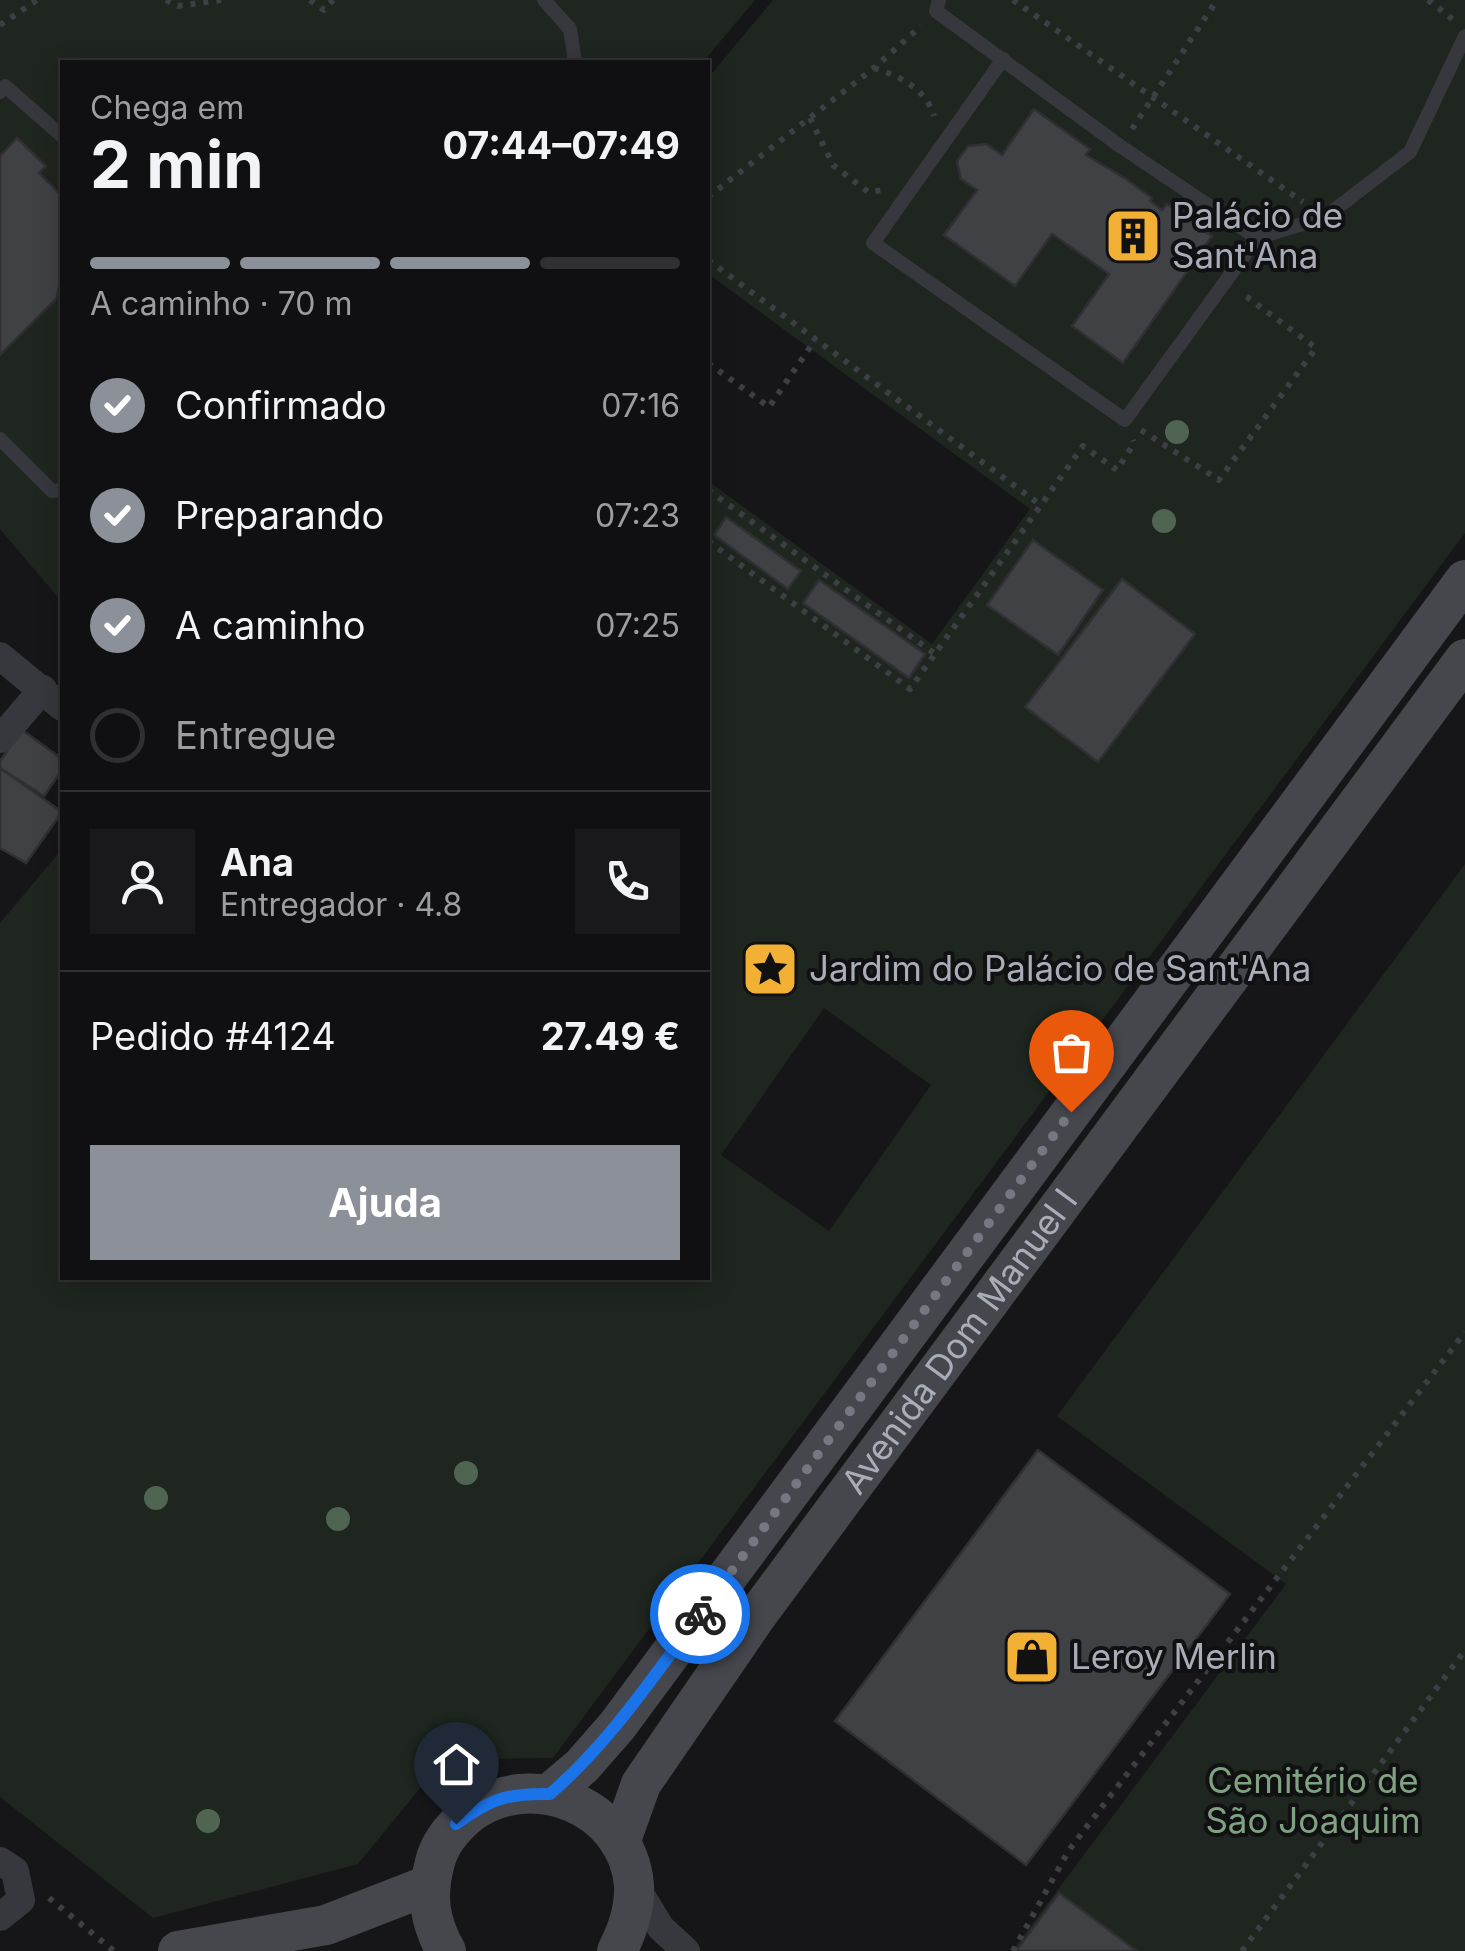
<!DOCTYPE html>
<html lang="pt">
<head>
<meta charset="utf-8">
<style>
	:root { --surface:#101012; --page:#19191b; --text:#f1f3f6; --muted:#9c9d9f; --line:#303032; --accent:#8c9099 }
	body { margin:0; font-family:Inter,sans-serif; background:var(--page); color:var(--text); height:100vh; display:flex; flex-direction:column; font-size:38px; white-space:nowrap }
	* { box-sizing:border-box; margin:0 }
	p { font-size:32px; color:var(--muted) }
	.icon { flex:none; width:55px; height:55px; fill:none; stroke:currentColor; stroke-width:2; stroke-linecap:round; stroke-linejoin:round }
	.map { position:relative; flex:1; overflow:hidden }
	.drawer { position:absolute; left:60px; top:60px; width:650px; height:1220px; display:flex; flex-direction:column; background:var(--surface); border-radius:0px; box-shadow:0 5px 25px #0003,0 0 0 2px var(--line) }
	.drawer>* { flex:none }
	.pin { position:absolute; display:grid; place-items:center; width:85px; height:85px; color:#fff; margin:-102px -42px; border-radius:50% 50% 50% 0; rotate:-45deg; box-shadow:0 0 10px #0007 }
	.pin .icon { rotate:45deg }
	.courier { position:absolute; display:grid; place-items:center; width:100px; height:100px; margin:-50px; border:8px solid #1a73e8; border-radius:50%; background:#fff; color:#222; box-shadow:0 2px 12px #0007 }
	.overview em { font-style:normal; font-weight:700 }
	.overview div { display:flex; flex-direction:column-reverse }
	.overview { display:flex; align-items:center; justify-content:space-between; height:170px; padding:0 30px }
	h1 { font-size:65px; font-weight:700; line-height:75px }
	.bar { display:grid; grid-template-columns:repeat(4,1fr); gap:15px 10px; align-content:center; height:120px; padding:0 30px }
	.bar i { height:12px; border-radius:8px; background:var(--line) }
	.bar .selected { background:var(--accent) }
	.bar p { grid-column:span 4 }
	.line { display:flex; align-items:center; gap:25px; padding:0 30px; border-top:2px solid var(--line) }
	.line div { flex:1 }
	.round { display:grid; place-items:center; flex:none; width:105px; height:105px; border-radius:0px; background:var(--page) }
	ol { padding:0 30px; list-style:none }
	li { display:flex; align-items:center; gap:30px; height:110px }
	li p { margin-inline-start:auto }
	li .icon { padding:10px; border-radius:50%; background:var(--accent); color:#fff; stroke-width:4 }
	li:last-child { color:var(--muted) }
	li i { width:55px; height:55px; border:5px solid var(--line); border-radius:50% }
	.primary-button { display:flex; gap:20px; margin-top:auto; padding:20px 30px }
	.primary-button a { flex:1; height:115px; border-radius:0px; background:var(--accent); color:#fff; font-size:40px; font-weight:700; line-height:115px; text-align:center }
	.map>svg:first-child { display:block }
	.green { fill:#1e261f; fill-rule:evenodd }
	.building { fill:#404145; stroke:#303034; stroke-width:2.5 }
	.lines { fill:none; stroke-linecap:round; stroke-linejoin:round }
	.path { stroke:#3d3f44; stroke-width:6; stroke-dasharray:5 8; stroke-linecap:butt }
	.lane { stroke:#37383d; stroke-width:14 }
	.street { stroke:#37383d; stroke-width:28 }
	.secondary { stroke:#45474d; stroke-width:40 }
	.tree { fill:#506452 }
	.done { stroke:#757880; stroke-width:10; stroke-dasharray:0 18 }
	.route { stroke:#1a73e8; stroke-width:12 }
	.labels { text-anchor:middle; stroke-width:8; stroke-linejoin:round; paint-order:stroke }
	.poi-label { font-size:35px; fill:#a8adb8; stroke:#111113; text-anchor:start }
	.street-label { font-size:35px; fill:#a8adb8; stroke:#111113 }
	.park-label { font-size:35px; fill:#7fa381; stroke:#111113 }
</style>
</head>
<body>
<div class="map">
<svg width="1465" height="1951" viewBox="0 0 1465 1951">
	<rect width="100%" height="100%" fill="#161618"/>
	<g class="green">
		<polygon points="0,0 755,0 703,62 62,62 62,602 0,529"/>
		<path d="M773,0h692v533l-912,1225 -109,1 -86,105 -205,54 -153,-121v-874l62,-74v429h646v-797l224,163 98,-135 -322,-235v-196zM824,1008l107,77 -102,146 -108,-76z"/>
		<polygon points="1465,864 1465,1951 1012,1951 1286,1584 1057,1416"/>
	</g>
	<g class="building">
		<polygon points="1034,109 1090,149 1086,155 1126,179 1152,198 1150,201 1162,210 1167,204 1212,236 1123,363 1072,326 1109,274 1052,234 1015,286 944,235 977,190 961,179 957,161 968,146 986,144 1002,155"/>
		<polygon points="17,138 46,166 39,173 62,196 62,274 56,299 0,355 0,156"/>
		<polygon points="726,517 801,571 788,589 714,535"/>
		<polygon points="1033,540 1103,590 1058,655 987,605"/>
		<polygon points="1122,579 1195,634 1098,762 1025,707"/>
		<polygon points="819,580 925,654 909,678 803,603"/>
		<polygon points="22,730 62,759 62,770 44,796 0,768 0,761"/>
		<polygon points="0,768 62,812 26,863 0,848"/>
		<polygon points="1038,1450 1230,1594 1026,1865 835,1721"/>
		<polygon points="1059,1893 1137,1951 1016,1951"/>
	</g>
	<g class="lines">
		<g class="path">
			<polyline points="166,0 178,6 222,0"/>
			<polyline points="310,0 324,10 333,0"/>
			<polyline points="1013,0 1303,202"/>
			<polyline points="1428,0 1455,21"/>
			<polyline points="0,25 37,0"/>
			<path d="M874,68c26,8 52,21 60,48"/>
			<polyline points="810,118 833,165 868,192 885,190"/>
			<polyline points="1132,129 1217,0"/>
			<polyline points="708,197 874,68 921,26"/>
			<polyline points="708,260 1042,506"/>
			<polyline points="708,363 769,407 815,340"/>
			<polyline points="1141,430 1219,480 1316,348 1243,294"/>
			<polyline points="708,490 935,654"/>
			<polyline points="708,541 910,689 1083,446 1117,470 1134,443 1133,440"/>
			<polyline points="49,1898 114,1951"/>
			<polyline points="1013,1951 1069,1850 1465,1332"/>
			<polyline points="1242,1951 1465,1650"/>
		</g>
		<g class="lane">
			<polyline points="544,0 570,29 575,62"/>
			<polyline points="939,0 936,11 1120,146 1257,238"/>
			<polyline points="1003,59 873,243 1125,420 1257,238 1325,217 1410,152 1465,36"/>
			<polyline points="0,92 5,86 62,136"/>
			<polyline points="0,439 52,491 62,490"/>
		</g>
		<g class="street">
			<polyline points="0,656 62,707"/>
			<polyline points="0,739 43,689"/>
			<polyline points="0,1861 15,1871 21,1900 0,1917"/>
			<polyline points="634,1884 661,1928 686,1951"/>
		</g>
		<g class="secondary">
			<polyline points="550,1793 582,1766 617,1726 1465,580"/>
			<path id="s1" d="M620,1843l21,-59 116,-169 708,-956"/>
			<polyline points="178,1951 326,1925 429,1885"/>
			<path d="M446,1951c-17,-30 -20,-56 -11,-89 5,-20 19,-36 35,-49 61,-45 157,-8 164,72 1,24 -6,45 -17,66"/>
		</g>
	</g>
	<g class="tree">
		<circle cx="1177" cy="432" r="12"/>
		<circle cx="1164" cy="521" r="12"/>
		<circle cx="466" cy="1473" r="12"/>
		<circle cx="156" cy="1498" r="12"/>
		<circle cx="338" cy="1519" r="12"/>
		<circle cx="208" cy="1821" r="12"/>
	</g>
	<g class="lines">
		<polyline class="done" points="700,1614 1071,1112"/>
		<path class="route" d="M456,1824c34,-25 52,-31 94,-30 60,-52 103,-117 150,-180"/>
	</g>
	<defs>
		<g id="building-square" transform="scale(2.875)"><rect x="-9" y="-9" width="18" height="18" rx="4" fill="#f2b134" stroke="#111113"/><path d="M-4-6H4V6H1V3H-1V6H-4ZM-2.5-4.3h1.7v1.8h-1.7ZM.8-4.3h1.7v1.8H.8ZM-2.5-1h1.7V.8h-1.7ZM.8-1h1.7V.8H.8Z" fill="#111"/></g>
		<g id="sight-square" transform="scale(2.875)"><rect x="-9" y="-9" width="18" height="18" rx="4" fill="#f2b134" stroke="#111113"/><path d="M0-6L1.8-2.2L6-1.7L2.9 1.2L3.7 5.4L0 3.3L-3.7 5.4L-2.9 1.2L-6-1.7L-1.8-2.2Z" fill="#111"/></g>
		<g id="shop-square" transform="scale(2.875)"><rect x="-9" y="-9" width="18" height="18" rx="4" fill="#f2b134" stroke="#111113"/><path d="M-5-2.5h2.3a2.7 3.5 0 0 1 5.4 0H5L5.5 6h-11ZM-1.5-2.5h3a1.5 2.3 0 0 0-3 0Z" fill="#111"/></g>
	</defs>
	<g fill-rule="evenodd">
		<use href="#building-square" x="1133" y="236"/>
		<use href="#sight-square" x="770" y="969"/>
		<use href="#shop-square" x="1032" y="1657"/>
	</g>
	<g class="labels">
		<g class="poi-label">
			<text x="1172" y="228">Palácio de<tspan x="1172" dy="40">Sant'Ana</tspan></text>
			<text x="809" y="981">Jardim do Palácio de Sant'Ana</text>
			<text x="1071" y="1669">Leroy Merlin</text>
		</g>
		<g class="street-label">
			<text dy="12" stroke="none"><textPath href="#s1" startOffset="608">Avenida Dom Manuel I</textPath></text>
		</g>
		<g class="park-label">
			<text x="1313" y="1793">Cemitério de<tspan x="1313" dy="40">São Joaquim</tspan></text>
		</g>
	</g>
</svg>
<div class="pin" style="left:1071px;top:1112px;background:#ea580c"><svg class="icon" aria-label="bag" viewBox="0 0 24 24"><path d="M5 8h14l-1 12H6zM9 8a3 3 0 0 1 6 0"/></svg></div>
<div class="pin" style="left:456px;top:1824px;background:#1f2937"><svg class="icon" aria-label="home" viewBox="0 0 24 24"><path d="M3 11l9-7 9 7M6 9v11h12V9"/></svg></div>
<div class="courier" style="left:700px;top:1614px"><svg class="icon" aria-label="bike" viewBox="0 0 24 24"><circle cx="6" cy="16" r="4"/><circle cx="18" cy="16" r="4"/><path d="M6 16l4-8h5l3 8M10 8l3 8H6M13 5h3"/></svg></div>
<section class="drawer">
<div class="overview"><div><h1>2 min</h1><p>Chega em</p></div><em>07:44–07:49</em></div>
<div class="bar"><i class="selected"></i><i class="selected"></i><i class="selected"></i><i></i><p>A caminho · 70 m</p></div>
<ol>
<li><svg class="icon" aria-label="check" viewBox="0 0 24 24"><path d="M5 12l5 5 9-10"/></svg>Confirmado<p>07:16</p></li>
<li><svg class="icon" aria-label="check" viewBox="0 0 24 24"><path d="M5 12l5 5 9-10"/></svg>Preparando<p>07:23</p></li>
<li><svg class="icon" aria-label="check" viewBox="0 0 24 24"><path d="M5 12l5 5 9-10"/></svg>A caminho<p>07:25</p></li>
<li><i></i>Entregue</li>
</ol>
<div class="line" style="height:180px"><a class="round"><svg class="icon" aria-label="person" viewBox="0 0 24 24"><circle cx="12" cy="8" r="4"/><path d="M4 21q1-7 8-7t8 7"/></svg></a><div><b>Ana</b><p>Entregador · 4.8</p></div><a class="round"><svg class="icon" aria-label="phone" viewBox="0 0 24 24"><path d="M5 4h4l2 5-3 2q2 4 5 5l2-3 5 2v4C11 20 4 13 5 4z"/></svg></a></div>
<div class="line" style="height:130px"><div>Pedido #4124</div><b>27.49 €</b></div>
<div class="primary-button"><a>Ajuda</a></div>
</section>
</div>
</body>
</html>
